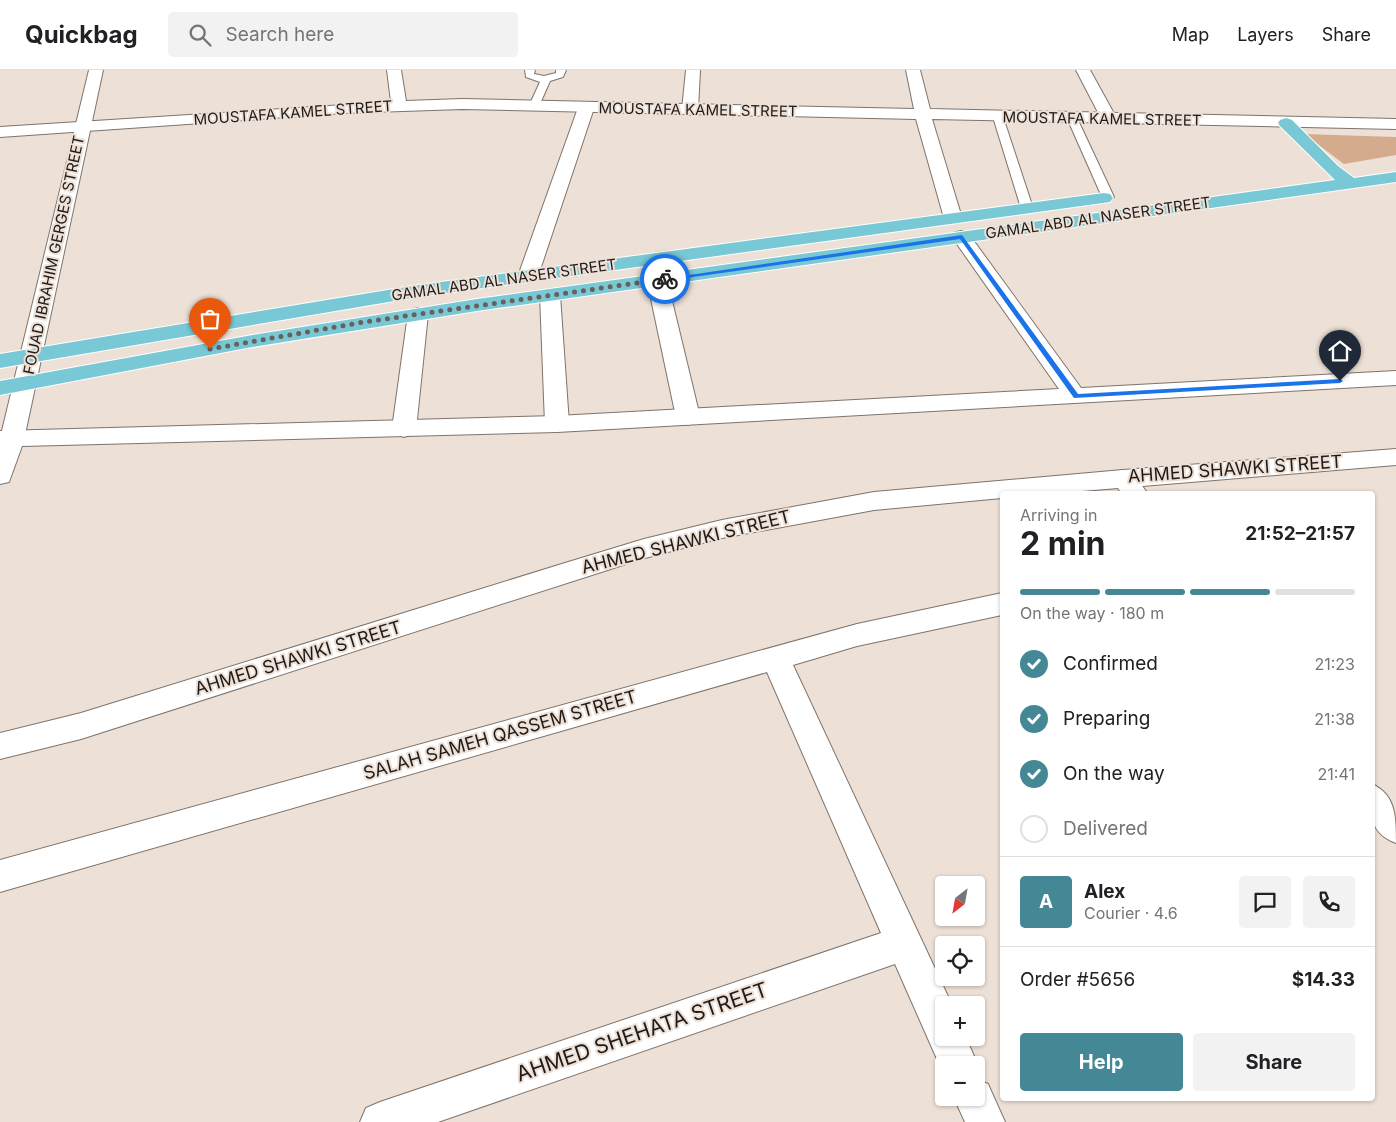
<!DOCTYPE html>
<html lang="en">
<head>
<meta charset="utf-8">
<style>
	:root { --surface:#fff; --page:#f2f2f2; --text:#202124; --muted:#757577; --line:#e0e0e0; --accent:#448896 }
	body { margin:0; font-family:Inter,sans-serif; background:var(--page); color:var(--text); height:100vh; display:flex; flex-direction:column; font-size:19px; white-space:nowrap }
	* { box-sizing:border-box; margin:0 }
	p { font-size:16px; color:var(--muted) }
	.icon { flex:none; width:28px; height:28px; fill:none; stroke:currentColor; stroke-width:2; stroke-linecap:round; stroke-linejoin:round }
	.map { position:relative; flex:1; overflow:hidden }
	.panel { position:absolute; left:1000px; top:421px; width:375px; height:610px; display:flex; flex-direction:column; background:var(--surface); border-radius:5px; box-shadow:0 1px 4px #0004 }
	.panel>* { flex:none }
	.needle { width:32px; rotate:211deg }
	.tools { position:absolute; left:935px; top:806px; display:grid; gap:10px }
	.tools a { display:grid; place-items:center; width:50px; height:50px; border-radius:5px; background:var(--surface); box-shadow:0 1px 4px #0004; font-size:25px }
	.pin { position:absolute; display:grid; place-items:center; width:42px; height:42px; color:#fff; margin:-51px -21px; border-radius:50% 50% 50% 0; rotate:-45deg; box-shadow:0 0 5px #0007 }
	.pin .icon { rotate:45deg }
	.courier { position:absolute; display:grid; place-items:center; width:50px; height:50px; margin:-25px; border:4px solid #1a73e8; border-radius:50%; background:#fff; color:#222; box-shadow:0 1px 6px #0007 }
	.head em { font-style:normal; font-weight:700 }
	.head div { display:flex; flex-direction:column-reverse }
	.head { display:flex; align-items:center; justify-content:space-between; height:85px; padding:0 20px }
	h1 { font-size:32px; font-weight:700; line-height:38px }
	.bar { display:grid; grid-template-columns:repeat(4,1fr); gap:8px 5px; align-content:center; height:60px; padding:0 20px }
	.bar i { height:6px; border-radius:4px; background:var(--line) }
	.bar .current { background:var(--accent) }
	.bar p { grid-column:span 4 }
	.line { display:flex; align-items:center; gap:12px; padding:0 20px; border-top:1px solid var(--line) }
	.line div { flex:1 }
	.round { display:grid; place-items:center; flex:none; width:52px; height:52px; border-radius:5px; background:var(--page) }
	ol { padding:0 20px; list-style:none }
	li { display:flex; align-items:center; gap:15px; height:55px }
	li p { margin-inline-start:auto }
	li .icon { padding:5px; border-radius:50%; background:var(--accent); color:#fff; stroke-width:4 }
	li:last-child { color:var(--muted) }
	li i { width:28px; height:28px; border:2px solid var(--line); border-radius:50% }
	.action { display:flex; gap:10px; margin-top:auto; padding:10px 20px }
	.action a { flex:1; height:58px; border-radius:5px; background:var(--accent); color:#fff; font-size:20px; font-weight:700; line-height:58px; text-align:center }
	.action a+a { background:var(--page); color:var(--text) }
	header { display:flex; align-items:center; gap:30px; box-sizing:border-box; height:70px; padding:0 25px; background:var(--surface); border-bottom:1px solid var(--line) }
	header strong { font-size:24px }
	nav { display:flex; gap:28px; margin-inline-start:auto; font-size:18px }
	.search { width:350px; height:45px; background:var(--page); display:flex; align-items:center; gap:12px; box-sizing:border-box; padding:0 18px; border-radius:5px; color:var(--muted); font-size:19px }
	.map>svg:first-child { display:block }
	.green { fill:#d4ac8d }
	.lines { fill:none; stroke-linecap:round; stroke-linejoin:round }
	.lane-casing { stroke:#7f736a; stroke-width:2 }
	.street-casing { stroke:#7f736a; stroke-width:2 }
	.secondary-casing { stroke:#7f736a; stroke-width:2 }
	.primary-casing { stroke:#fff; stroke-width:2 }
	.lane { fill:#fff; fill-rule:evenodd }
	.street { fill:#fff; fill-rule:evenodd }
	.secondary { fill:#fff; fill-rule:evenodd }
	.primary { fill:#79c8d6; fill-rule:evenodd }
	.route { fill:#1a73e8 }
	.done { stroke:#68605a; stroke-width:5; stroke-dasharray:0 9 }
	.labels { text-anchor:middle; stroke-width:4; stroke-linejoin:round; paint-order:stroke }
	.far-street-label { font-size:15px; fill:#201b18; stroke:#ede0d6 }
	.street-label { font-size:18px; fill:#201b18; stroke:#ede0d6 }
	.near-street-label { font-size:21px; fill:#201b18; stroke:#ede0d6 }
</style>
</head>
<body>
<header>
<strong>Quickbag</strong>
<div class="search"><svg class="icon" aria-label="search" viewBox="0 0 24 24"><circle cx="10" cy="10" r="6"/><path d="M15 15l6 6"/></svg>Search here</div>
<nav><a>Map</a><a>Layers</a><a>Share</a></nav>
</header>
<div class="map">
<svg width="1396" height="1052" viewBox="0 0 1396 1052">
	<rect width="100%" height="100%" fill="#ede0d6"/>
	<polygon class="green" points="1304,64 1396,67 1396,85 1344,94"/>
	<g class="lines">
		<g class="lane-casing">
			<g id="lane">
				<polygon points="525,0 535,0 534,4 544,6 556,3 556,0 566,0 563,7 550,11 539,36 534,39 529,36 540,12 526,7"/>
				<polygon points="998,44 1003,47 1033,138 1031,140 1023,140 1021,138 993,47"/>
				<polygon points="1072,45 1077,48 1114,127 1112,129 1108,130 1102,127 1067,48"/>
			</g>
		</g>
		<g class="street-casing">
			<g id="street">
				<polygon points="89,0 103,0 24,369 20,375 12,377 4,375 0,369"/>
				<polygon points="686,0 700,0 698,40 690,45 682,40"/>
				<polygon points="1076,0 1090,0 1117,49 1115,52 1103,52"/>
				<polygon points="586,33 594,38 538,206 535,210 521,210 518,206 578,38"/>
				<polygon points="657,204 664,206 667,210 700,347 696,352 688,355 680,352 676,347 647,210 650,206"/>
				<polygon points="550,219 557,221 560,225 569,354 565,359 557,362 549,359 545,354 540,225 543,221"/>
				<polygon points="418,238 425,240 428,244 416,359 412,364 404,367 396,364 392,359 408,244 411,240"/>
				<polygon points="1123,400 1132,402 1148,424 1122,424 1111,408 1114,402"/>
				<polygon points="1002,523 1002,545 857,576 793,595 952,935 944,935 944,968 966,968 978,995 976,1000 976,995 944,995 944,1005 895,894 438,1052 360,1052 366,1038 380,1032 881,863 767,602 0,822 0,790 857,554"/>
				<path d="M1372,714c24,11 24,33 24,59 -30,-11 -24,-33 -24,-59z"/>
				<polygon points="976,1009 988,1014 1005,1052 965,1052 954,1028 976,1028"/>
			</g>
		</g>
		<g class="secondary-casing">
			<g id="secondary">
				<polygon points="387,0 401,0 406,31 462,29 914,39 906,0 920,0 930,39 1396,49 1396,59 932,49 962,148 960,152 946,152 944,148 916,49 462,39 344,43 0,67 0,57 391,32"/>
				<polygon points="961,161 968,163 1081,318 1396,301 1396,315 557,362 22,376 9,412 0,414 0,361 557,346 1059,319 952,167 954,163"/>
				<polygon points="1396,379 1396,395 1046,424 1002,424 1002,428 874,440 722,468 645,488 81,669 0,689 0,663 81,643 565,493 644,469 722,450 874,422 1123,400"/>
			</g>
		</g>
		<g class="primary-casing">
			<g id="primary">
				<polygon points="1286,48 1292,50 1338,96 1354,108 1396,102 1396,112 477,241 247,278 0,325 0,311 247,266 477,229 1335,110 1280,56 1278,53 1280,50"/>
				<polygon points="1104,123 1110,124 1113,128 1110,132 418,227 0,298 0,284 418,215"/>
			</g>
		</g>
		<use href="#lane" class="lane"/>
		<use href="#street" class="street"/>
		<use href="#secondary" class="secondary"/>
		<use href="#primary" class="primary"/>
	</g>
	<polygon class="route" points="962,165 1078,324 1340,309 1343,311 1340,313 1074,328 960,169 665,211 662,209"/>
	<g class="lines">
		<polyline class="done" points="210,279 364,252 665,209"/>
	</g>
	<g class="labels">
		<g class="far-street-label">
			<text transform="translate(698 40) rotate(1)" y="5">MOUSTAFA KAMEL STREET</text>
			<text transform="translate(293 43) rotate(-4)" y="5">MOUSTAFA KAMEL STREET</text>
			<text transform="translate(1102 49) rotate(1)" y="5">MOUSTAFA KAMEL STREET</text>
			<text transform="translate(1098 148) rotate(-8)" y="5">GAMAL ABD AL NASER STREET</text>
			<text transform="translate(54 185) rotate(-78)" y="5">FOUAD IBRAHIM GERGES STREET</text>
			<text transform="translate(504 210) rotate(-8)" y="5">GAMAL ABD AL NASER STREET</text>
		</g>
		<g class="street-label">
			<text transform="translate(1235 399) rotate(-4)" y="6">AHMED SHAWKI STREET</text>
			<text transform="translate(686 472) rotate(-14)" y="6">AHMED SHAWKI STREET</text>
			<text transform="translate(298 588) rotate(-17)" y="6">AHMED SHAWKI STREET</text>
			<text transform="translate(500 665) rotate(-16)" y="6">SALAH SAMEH QASSEM STREET</text>
		</g>
		<g class="near-street-label">
			<text transform="translate(642 962) rotate(-19)" y="7">AHMED SHEHATA STREET</text>
		</g>
	</g>
</svg>
<div class="tools">
<a><svg class="needle" viewBox="-14 -14 28 28"><path d="M0-13l5 13h-10z" fill="#e53935"/><path d="M0 13l5-13h-10z" fill="#757577"/></svg></a>
<a><svg class="icon" aria-label="locate" viewBox="0 0 24 24"><circle cx="12" cy="12" r="6"/><path d="M12 2v4M12 18v4M2 12h4M18 12h4"/></svg></a>
<a>+</a>
<a>−</a>
</div>
<div class="pin" style="left:210px;top:279px;background:#ea580c"><svg class="icon" aria-label="bag" viewBox="0 0 24 24"><path d="M5 8h14l-1 12H6zM9 8a3 3 0 0 1 6 0"/></svg></div>
<div class="pin" style="left:1340px;top:311px;background:#1f2937"><svg class="icon" aria-label="home" viewBox="0 0 24 24"><path d="M3 11l9-7 9 7M6 9v11h12V9"/></svg></div>
<div class="courier" style="left:665px;top:209px"><svg class="icon" aria-label="bike" viewBox="0 0 24 24"><circle cx="6" cy="16" r="4"/><circle cx="18" cy="16" r="4"/><path d="M6 16l4-8h5l3 8M10 8l3 8H6M13 5h3"/></svg></div>
<section class="panel">
<div class="head"><div><h1>2 min</h1><p>Arriving in</p></div><em>21:52–21:57</em></div>
<div class="bar"><i class="current"></i><i class="current"></i><i class="current"></i><i></i><p>On the way · 180 m</p></div>
<ol>
<li><svg class="icon" aria-label="check" viewBox="0 0 24 24"><path d="M5 12l5 5 9-10"/></svg>Confirmed<p>21:23</p></li>
<li><svg class="icon" aria-label="check" viewBox="0 0 24 24"><path d="M5 12l5 5 9-10"/></svg>Preparing<p>21:38</p></li>
<li><svg class="icon" aria-label="check" viewBox="0 0 24 24"><path d="M5 12l5 5 9-10"/></svg>On the way<p>21:41</p></li>
<li><i></i>Delivered</li>
</ol>
<div class="line" style="height:90px"><b class="round" style="background:var(--accent);color:#fff">A</b><div><b>Alex</b><p>Courier · 4.6</p></div><a class="round"><svg class="icon" aria-label="chat" viewBox="0 0 24 24"><path d="M4 5h16v11H9l-5 4z"/></svg></a><a class="round"><svg class="icon" aria-label="phone" viewBox="0 0 24 24"><path d="M5 4h4l2 5-3 2q2 4 5 5l2-3 5 2v4C11 20 4 13 5 4z"/></svg></a></div>
<div class="line" style="height:65px"><div>Order #5656</div><b>$14.33</b></div>
<div class="action"><a>Help</a><a>Share</a></div>
</section>
</div>
</body>
</html>
